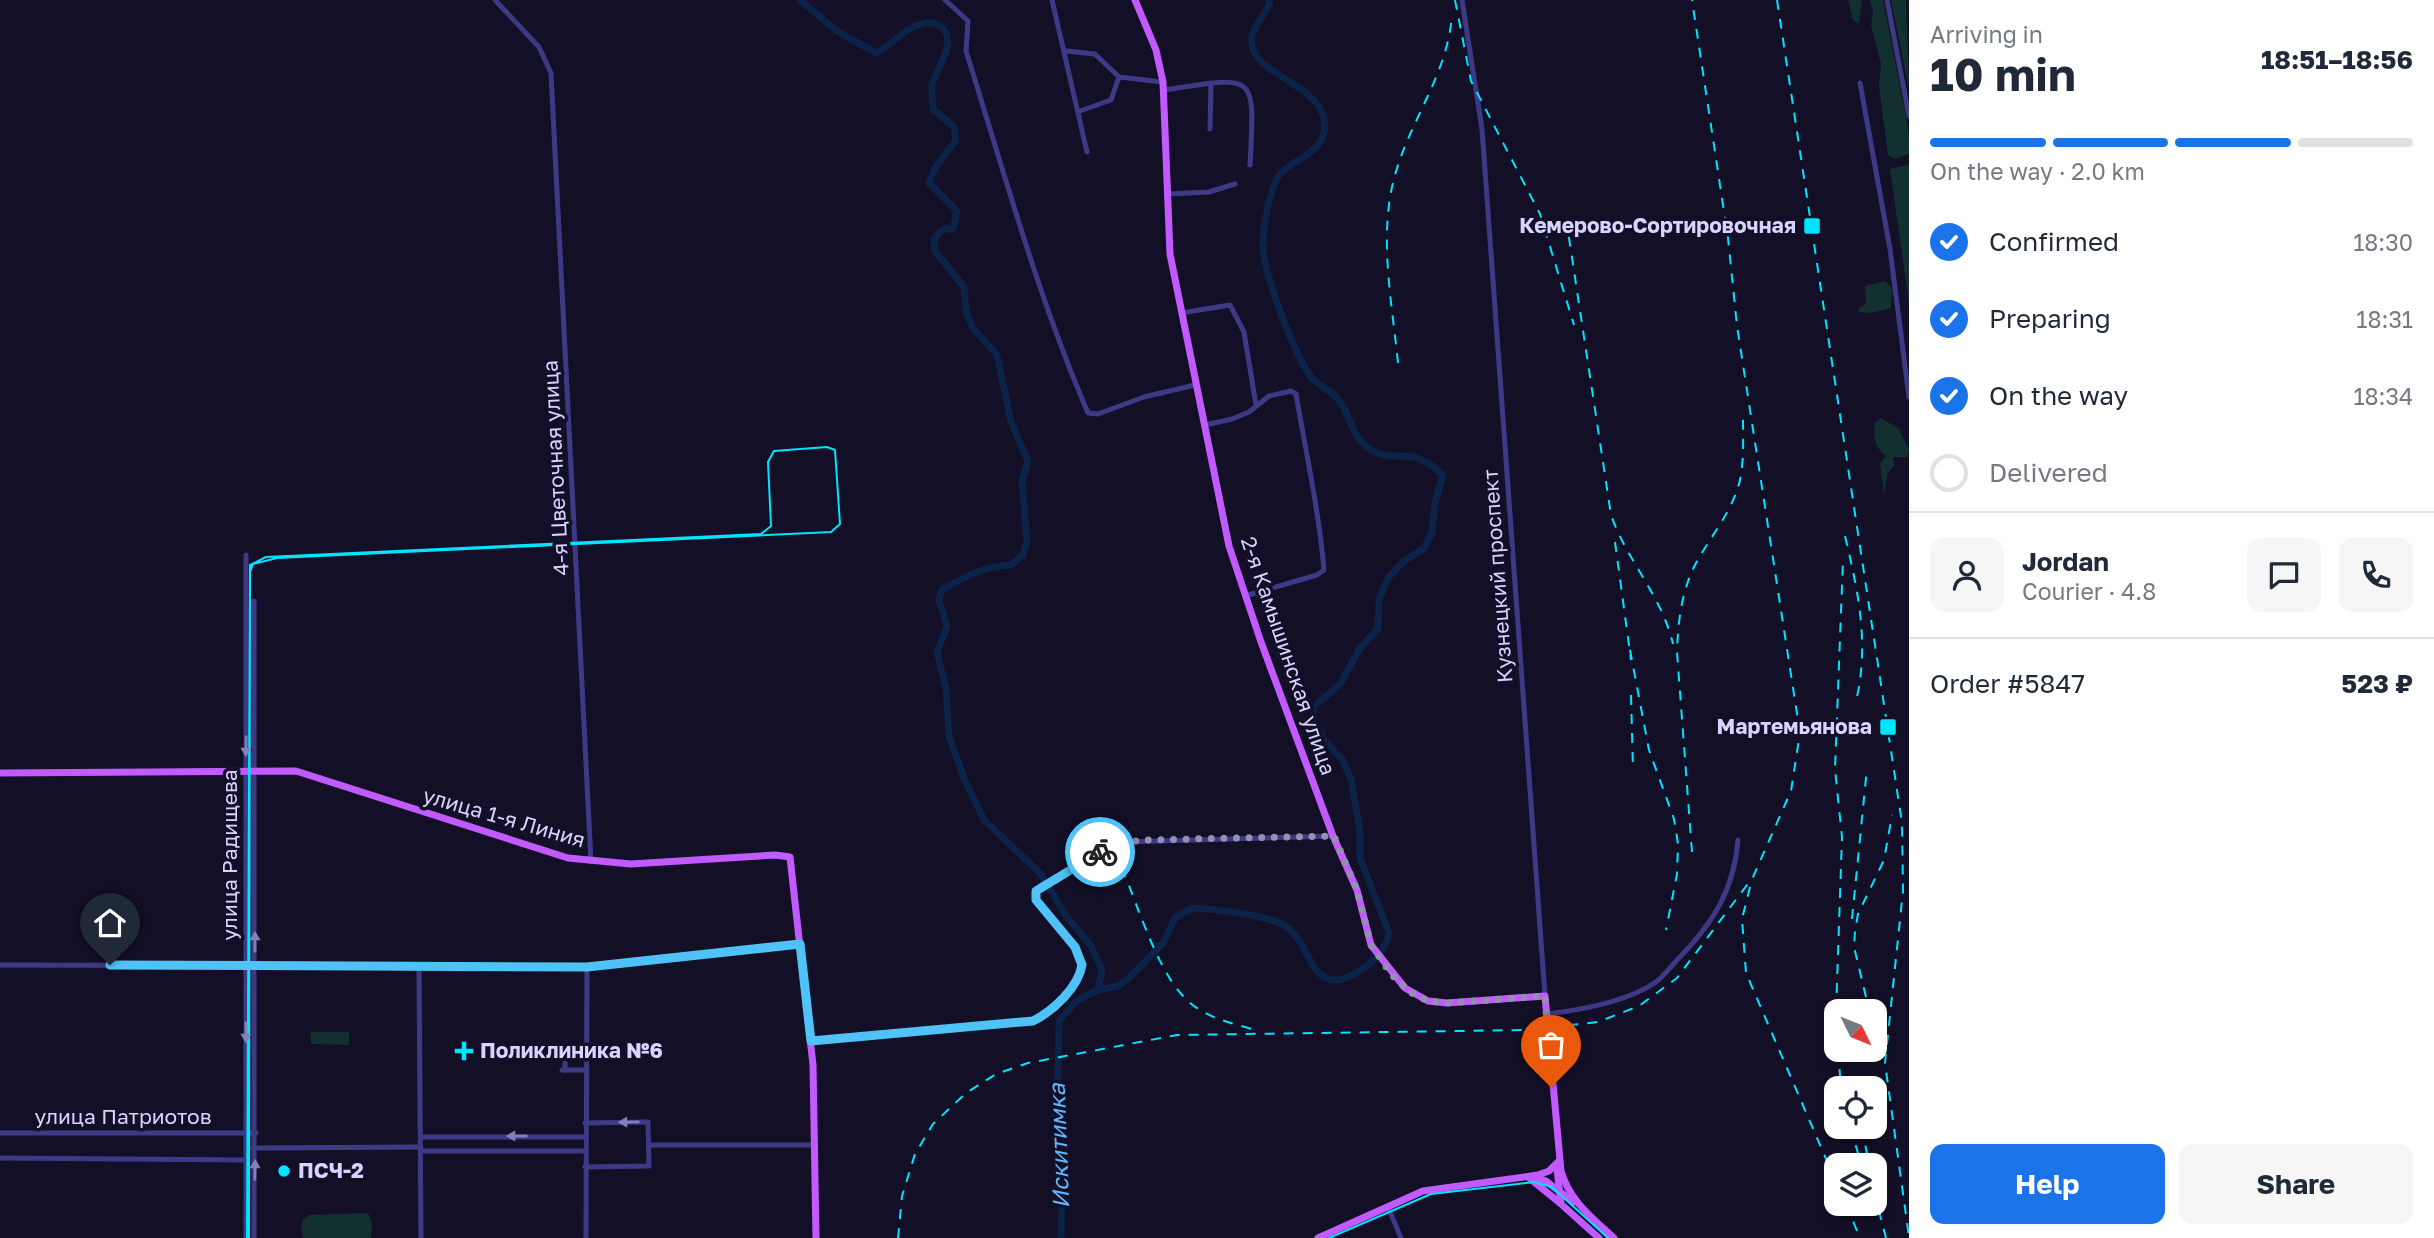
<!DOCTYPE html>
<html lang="en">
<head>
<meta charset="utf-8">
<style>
	:root { --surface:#fff; --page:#f6f6f7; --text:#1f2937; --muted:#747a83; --line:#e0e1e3; --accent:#1a73e8 }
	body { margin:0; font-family:"Golos Text",sans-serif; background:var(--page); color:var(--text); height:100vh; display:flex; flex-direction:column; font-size:26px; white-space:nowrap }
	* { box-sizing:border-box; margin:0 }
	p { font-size:23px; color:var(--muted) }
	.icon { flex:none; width:38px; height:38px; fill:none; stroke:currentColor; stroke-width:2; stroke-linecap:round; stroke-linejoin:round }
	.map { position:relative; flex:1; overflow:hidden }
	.side { display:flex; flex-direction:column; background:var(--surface); width:525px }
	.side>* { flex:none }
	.needle { width:46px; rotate:133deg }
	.controls { position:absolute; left:1824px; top:999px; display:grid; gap:14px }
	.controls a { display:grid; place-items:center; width:63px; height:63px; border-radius:14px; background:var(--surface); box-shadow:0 4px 10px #0003; font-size:35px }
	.pin { position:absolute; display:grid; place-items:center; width:60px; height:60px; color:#fff; margin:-72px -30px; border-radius:50% 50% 50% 0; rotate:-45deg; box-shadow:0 0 7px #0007 }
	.pin .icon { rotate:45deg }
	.courier { position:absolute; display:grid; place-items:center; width:70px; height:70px; margin:-35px; border:5px solid #4fc3f7; border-radius:50%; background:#fff; color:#222; box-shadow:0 2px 9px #0007 }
	.overview em { font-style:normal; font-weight:700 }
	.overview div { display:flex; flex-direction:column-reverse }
	.overview { display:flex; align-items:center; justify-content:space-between; height:119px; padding:0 21px }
	h1 { font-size:46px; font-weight:700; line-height:52px }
	.bar { display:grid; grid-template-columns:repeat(4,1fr); gap:10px 7px; align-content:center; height:84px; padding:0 21px }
	.bar i { height:9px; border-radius:5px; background:var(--line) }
	.bar .active { background:var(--accent) }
	.bar p { grid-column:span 4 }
	.line { display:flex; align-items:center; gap:18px; padding:0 21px; border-top:2px solid var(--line) }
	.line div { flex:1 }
	.round { display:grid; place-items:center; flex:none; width:74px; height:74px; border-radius:14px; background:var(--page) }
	ol { padding:0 21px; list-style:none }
	li { display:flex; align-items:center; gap:21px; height:77px }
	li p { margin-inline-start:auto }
	li .icon { padding:7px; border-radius:50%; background:var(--accent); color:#fff; stroke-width:4 }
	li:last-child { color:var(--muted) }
	li i { width:38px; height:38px; border:4px solid var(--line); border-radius:50% }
	.primary-button { display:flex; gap:14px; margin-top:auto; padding:14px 21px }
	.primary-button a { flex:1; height:80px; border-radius:14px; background:var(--accent); color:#fff; font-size:28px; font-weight:700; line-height:80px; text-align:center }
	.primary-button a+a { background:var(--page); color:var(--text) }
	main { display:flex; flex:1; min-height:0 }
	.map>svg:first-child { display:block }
	.green { fill:#12302f }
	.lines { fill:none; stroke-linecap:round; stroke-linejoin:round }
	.river { stroke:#0c2248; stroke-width:7 }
	.minor { stroke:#3d3a85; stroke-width:5 }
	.major { stroke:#c25bff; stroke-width:7 }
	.tram { stroke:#00e5ff; stroke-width:2 }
	.rail { stroke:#00e5ff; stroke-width:2; stroke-dasharray:10 9; stroke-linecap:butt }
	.oneway { fill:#837fbc }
	.done { stroke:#948fb3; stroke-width:7; stroke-dasharray:0 12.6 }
	.route { stroke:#4fc3f7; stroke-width:9 }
	.poi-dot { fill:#00e5ff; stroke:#130f26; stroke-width:2.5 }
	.labels { text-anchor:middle; stroke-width:7; stroke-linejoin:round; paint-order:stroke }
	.poi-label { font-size:21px; font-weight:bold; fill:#d9d4ff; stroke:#130f26; text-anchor:end }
	.street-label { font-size:21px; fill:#d9d4ff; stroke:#130f26 }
	.water-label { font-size:23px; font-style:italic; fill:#62b6ff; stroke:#130f26 }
</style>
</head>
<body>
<main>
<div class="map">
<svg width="1909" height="1238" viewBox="0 0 1909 1238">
	<rect width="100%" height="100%" fill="#130f26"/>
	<g class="green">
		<polygon points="1848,0 1862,0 1859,24 1853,20"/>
		<polygon points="1870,0 1883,0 1909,133 1909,154 1895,159 1888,155 1879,87 1881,64 1871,25 1873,11"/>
		<polygon points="1891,0 1906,0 1909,90"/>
		<polygon points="1909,165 1909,303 1890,169"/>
		<polygon points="1885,281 1892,288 1891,308 1872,313 1859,312 1859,308 1866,304 1865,286"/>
		<path d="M1881,418l18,11 10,21 -2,7h-14l1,8 -6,8 -4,21 -4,-30 6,-8c-11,-8 -13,-19 -11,-33z"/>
		<polygon points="311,1032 349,1032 349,1045 311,1044"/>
		<polygon points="368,1213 372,1222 371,1238 303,1238 301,1228 303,1220 310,1215"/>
	</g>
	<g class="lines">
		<g class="river">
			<path d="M800,0l37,31 39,22c12,-6 21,-16 32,-23 8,-5 22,-11 31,-5 22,16 -4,43 -7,61 -1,7 1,16 1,23l21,18 2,13 -21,28 -6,15 28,28 -4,18h-10l-9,10 1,12 29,36 2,24 6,16 25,28 14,67 17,39 -6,20 5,60 -4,14 -12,10c-27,1 -48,12 -70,26l-2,9 8,26 -10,27 9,35 3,48 15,42 20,42 57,54 26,43 24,29 11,24 -4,20"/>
			<path d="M1061,1238l2,-91 -9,-25 4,-38 1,-63 17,-20 22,-11 20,-4 11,-8 35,-36 11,-24 16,-10c24,1 69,6 91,16 32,16 26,81 79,46 14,-10 25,-21 28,-37l-29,-75v-27l-9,-52 -9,-20 -18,-19 -11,-21 1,-12 27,-24 19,-35 18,-19 1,-29 9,-22 15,-16 21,-14 8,-15 3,-31 8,-26c-29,-34 -51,-9 -76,-29 -16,-12 -17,-35 -30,-49 -7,-8 -18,-12 -25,-20 -17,-20 -49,-107 -49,-133 -1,-13 3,-30 6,-43 2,-8 6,-23 12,-29 17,-17 49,-22 43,-54 -8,-39 -79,-45 -72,-83 2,-10 13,-23 18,-32l-1,-4"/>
		</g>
		<g class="minor">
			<polyline points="495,0 539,47 551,73 591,862"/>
			<path d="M945,0l23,21 -2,30c38,121 72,246 122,362l10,1 46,-17 51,-12"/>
			<polyline points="1052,0 1087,152"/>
			<polyline points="1462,0 1482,129 1545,996"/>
			<polyline points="1887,0 1909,116"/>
			<polyline points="1066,51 1095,54 1119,77 1163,82"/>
			<polyline points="1860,83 1890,249 1909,397"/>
			<path d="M1165,90c92,-14 90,-19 85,75"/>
			<polyline points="1080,111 1111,100 1119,77"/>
			<polyline points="1210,129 1211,83"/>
			<polyline points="1168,194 1209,192 1235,184"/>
			<polyline points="1181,313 1230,305 1244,332 1256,405"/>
			<path d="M1205,425l27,-6 17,-7 20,-16 22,-5 5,3c10,59 23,117 28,176l-7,5 -72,21"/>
			<polyline points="0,965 587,967 800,944"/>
			<polyline points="419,967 421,1238"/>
			<path d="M1547,1014c34,-4 80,-12 109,-32 8,-6 15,-16 23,-24 34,-35 55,-68 59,-118"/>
			<path d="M811,1041l222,-20c20,-10 45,-33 49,-56l-7,-18 -39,-47v-9l5,-6 83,-43 209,-6"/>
			<polyline points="565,1047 565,1070"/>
			<polyline points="562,1070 586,1070"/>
			<polyline points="0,1133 256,1133"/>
			<polyline points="421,1137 585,1137"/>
			<polyline points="649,1145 816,1145"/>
			<polyline points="253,1148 421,1147"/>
			<polyline points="421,1151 585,1151"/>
			<polyline points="0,1158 246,1160"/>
			<polyline points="585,1167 649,1166 648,1122 585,1123"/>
			<polyline points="1388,1207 1401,1238"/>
			<polyline points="246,1238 246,555"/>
			<polyline points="254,1238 254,601"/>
			<polyline points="586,1238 587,967"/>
		</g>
		<g class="major">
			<path d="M1135,0l21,50 7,32 7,172 59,292 32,96 72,194 24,54 14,55 34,43 23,13 19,2 98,-7 16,175c8,29 31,47 53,67"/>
			<polyline points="0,773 296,771 568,858 631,864 775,855 790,857 813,1065 816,1238"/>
			<polyline points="1557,1169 1561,1204 1599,1238"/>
			<polyline points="1528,1177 1560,1203"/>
			<polyline points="1534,1177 1546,1181 1573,1202"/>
			<polyline points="1318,1238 1423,1191 1538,1175 1549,1171 1559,1161"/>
		</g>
		<g class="tram">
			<polyline points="247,1238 250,565 266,557 761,534 771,526 768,462 774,451 827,447 835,450 840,524 831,532 277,558 253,564 250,572 249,1238"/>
			<polyline points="1329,1238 1431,1194 1534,1182 1552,1187 1608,1238"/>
		</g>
		<g class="rail">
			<polyline points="1455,0 1471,81 1540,214 1574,325"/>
			<polyline points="1777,0 1902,823 1903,891 1885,1063 1909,1237"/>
			<path d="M1566,218l45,297c16,46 51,81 62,129"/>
			<path d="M1398,363c-6,-61 -20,-128 -3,-188 16,-57 53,-101 57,-161"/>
			<path d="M1845,536c13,55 24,105 12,161"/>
			<polyline points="1615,542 1631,660"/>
			<polyline points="1630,650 1649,750 1674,819 1678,844 1677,874 1666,930"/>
			<polyline points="1631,695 1633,770"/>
			<path d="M1692,852l-15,-200c1,-29 4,-58 17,-85 15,-30 41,-57 47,-92 3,-19 2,-40 2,-59"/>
			<path d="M1122,868c16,38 34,99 61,128 18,20 44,26 69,33"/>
			<polyline points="1750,887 1742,919 1746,973 1836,1182"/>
			<polyline points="1852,919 1867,768"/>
			<polyline points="1866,997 1854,947 1855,931 1858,914 1884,860 1892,815"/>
			<polyline points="1836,1012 1842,837 1835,769 1843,560"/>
			<polyline points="1838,1050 1841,1088"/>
			<polyline points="1850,1127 1862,1166"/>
			<polyline points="1862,1127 1867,1154"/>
			<polyline points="1874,1192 1886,1238"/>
			<polyline points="1846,1204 1860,1238"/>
			<polyline points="898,1238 902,1196 915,1154 933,1124 966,1093 996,1074 1028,1063 1177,1035 1526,1030 1598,1022 1639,1006 1677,978 1753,877 1791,791 1800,733 1737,326 1728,238 1692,0"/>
		</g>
	</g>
	<defs><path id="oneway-solid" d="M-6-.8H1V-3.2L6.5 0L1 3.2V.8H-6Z" transform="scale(1.75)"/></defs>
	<g class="oneway">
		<use href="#oneway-solid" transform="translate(246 746) rotate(91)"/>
		<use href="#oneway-solid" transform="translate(255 942) rotate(-90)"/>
		<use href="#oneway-solid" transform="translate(246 1032) rotate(90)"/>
		<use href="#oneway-solid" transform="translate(629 1122) rotate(179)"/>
		<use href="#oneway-solid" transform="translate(517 1136) rotate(180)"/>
		<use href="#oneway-solid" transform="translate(255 1170) rotate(-89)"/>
	</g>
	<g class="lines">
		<polyline class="done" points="1100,852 1124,842 1145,840 1334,836 1357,890 1371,945 1392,975 1410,992 1428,1001 1447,1003 1545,996 1551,1087"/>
		<path class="route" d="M110,965l477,2 213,-23 11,97 222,-20c20,-10 45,-33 49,-56l-7,-18 -39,-47v-9l64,-39"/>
	</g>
	<g class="poi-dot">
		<rect x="1803" y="217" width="18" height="18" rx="3.5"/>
		<rect x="1879" y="718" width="18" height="18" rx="3.5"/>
		<path d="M460.5 1040.5h7v7h7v7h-7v7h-7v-7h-7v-7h7z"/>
		<circle cx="284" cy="1171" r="7"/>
	</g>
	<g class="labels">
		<g class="poi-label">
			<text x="1796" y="233">Кемерово-Сортировочная</text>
			<text x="1872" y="734">Мартемьянова</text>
			<text x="480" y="1058" text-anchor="start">Поликлиника №6</text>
			<text x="298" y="1178" text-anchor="start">ПСЧ-2</text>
		</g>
		<g class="street-label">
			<text transform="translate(556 468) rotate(-93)" y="7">4-я Цветочная улица</text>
			<text transform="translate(1498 576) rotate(-94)" y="7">Кузнецкий проспект</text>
			<text transform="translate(1288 656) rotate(71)" y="7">2-я Камышинская улица</text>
			<text transform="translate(504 818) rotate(16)" y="7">улица 1-я Линия</text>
			<text transform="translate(230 855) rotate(-90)" y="7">улица Радищева</text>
			<text x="123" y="1124">улица Патриотов</text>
		</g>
		<g class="water-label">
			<text transform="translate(1059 1146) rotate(-92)" y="8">Искитимка</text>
		</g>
	</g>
</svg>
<div class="controls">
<a><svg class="needle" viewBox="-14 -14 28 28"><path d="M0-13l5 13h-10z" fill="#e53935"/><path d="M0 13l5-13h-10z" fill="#747a83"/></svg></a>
<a><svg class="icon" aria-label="locate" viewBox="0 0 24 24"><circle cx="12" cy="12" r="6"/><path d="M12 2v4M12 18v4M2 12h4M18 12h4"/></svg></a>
<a><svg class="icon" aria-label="layers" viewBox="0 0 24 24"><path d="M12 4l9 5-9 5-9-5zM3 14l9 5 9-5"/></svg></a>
</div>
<div class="pin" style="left:1551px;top:1087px;background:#ea580c"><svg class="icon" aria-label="bag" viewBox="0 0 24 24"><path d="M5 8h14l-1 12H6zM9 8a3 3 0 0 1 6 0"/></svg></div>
<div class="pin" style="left:110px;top:965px;background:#1f2937"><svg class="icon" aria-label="home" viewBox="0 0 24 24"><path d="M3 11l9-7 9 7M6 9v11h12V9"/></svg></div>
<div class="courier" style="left:1100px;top:852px"><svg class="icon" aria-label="bike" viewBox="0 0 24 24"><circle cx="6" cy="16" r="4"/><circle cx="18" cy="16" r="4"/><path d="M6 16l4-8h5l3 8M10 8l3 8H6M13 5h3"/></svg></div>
</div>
<section class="side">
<div class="overview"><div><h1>10 min</h1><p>Arriving in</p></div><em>18:51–18:56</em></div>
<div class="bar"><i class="active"></i><i class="active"></i><i class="active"></i><i></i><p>On the way · 2.0 km</p></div>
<ol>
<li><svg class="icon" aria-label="check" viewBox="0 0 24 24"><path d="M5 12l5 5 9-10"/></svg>Confirmed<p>18:30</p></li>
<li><svg class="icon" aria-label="check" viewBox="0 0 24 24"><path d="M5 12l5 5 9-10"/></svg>Preparing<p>18:31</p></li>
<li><svg class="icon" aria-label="check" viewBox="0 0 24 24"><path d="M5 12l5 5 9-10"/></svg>On the way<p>18:34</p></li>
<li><i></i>Delivered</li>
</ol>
<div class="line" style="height:126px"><a class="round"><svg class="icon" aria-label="person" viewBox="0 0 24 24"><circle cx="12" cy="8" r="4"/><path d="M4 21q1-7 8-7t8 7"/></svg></a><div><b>Jordan</b><p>Courier · 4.8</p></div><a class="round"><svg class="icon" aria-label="chat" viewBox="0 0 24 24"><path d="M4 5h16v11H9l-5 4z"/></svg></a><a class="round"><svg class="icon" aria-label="phone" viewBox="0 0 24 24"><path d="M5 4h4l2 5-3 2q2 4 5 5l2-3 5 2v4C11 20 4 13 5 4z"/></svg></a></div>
<div class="line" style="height:91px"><div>Order #5847</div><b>523 ₽</b></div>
<div class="primary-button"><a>Help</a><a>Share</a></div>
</section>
</main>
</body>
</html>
